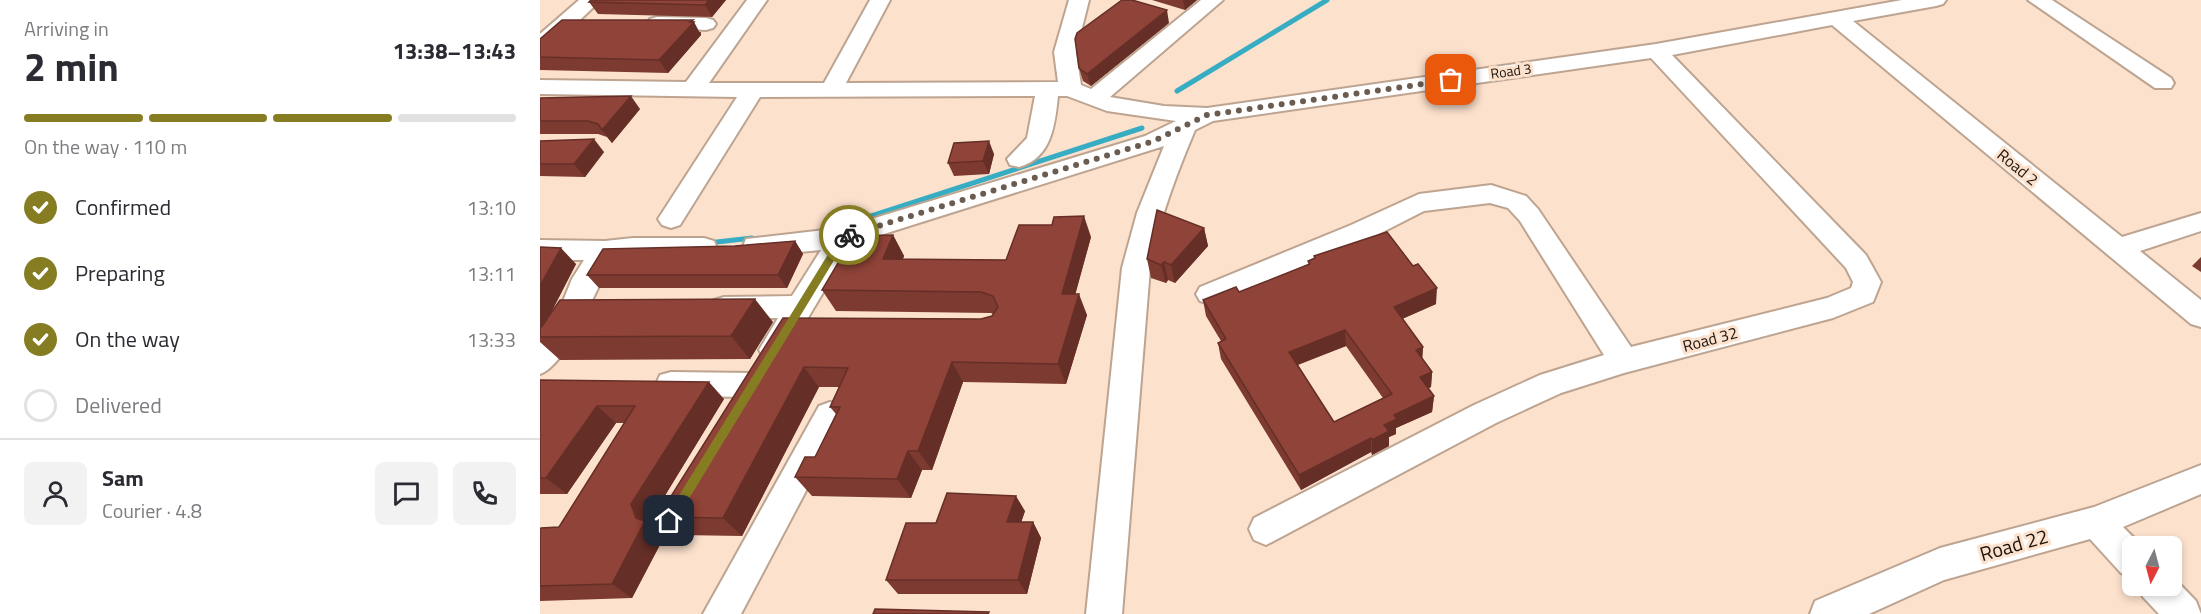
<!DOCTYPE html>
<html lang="en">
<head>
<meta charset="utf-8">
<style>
	:root { --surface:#fff; --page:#f2f2f3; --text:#2b2b33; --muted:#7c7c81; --line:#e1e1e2; --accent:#867d23 }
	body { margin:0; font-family:"Titillium Web",sans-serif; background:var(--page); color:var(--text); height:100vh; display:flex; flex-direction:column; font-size:22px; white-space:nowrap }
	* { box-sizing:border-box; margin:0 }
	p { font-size:20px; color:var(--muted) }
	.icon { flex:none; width:33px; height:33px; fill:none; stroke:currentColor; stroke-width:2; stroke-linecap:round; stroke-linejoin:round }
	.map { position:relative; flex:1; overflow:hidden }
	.drawer { display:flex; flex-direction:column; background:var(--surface); width:540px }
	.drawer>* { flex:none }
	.needle { width:39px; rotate:186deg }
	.fabs { position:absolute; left:1582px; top:536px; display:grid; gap:12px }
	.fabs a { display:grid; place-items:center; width:60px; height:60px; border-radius:9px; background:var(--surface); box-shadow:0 3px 9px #0003; font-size:30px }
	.pin { position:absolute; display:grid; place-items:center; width:51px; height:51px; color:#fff; margin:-26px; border-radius:12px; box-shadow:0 3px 9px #0006 }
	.courier { position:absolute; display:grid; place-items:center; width:60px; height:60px; margin:-30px; border:4px solid #867d23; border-radius:50%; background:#fff; color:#222; box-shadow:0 2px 8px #0007 }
	.summary em { font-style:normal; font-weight:700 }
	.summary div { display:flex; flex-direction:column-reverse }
	.summary { display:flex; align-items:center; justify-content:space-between; height:102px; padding:0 24px }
	h1 { font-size:39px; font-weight:700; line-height:45px }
	.bar { display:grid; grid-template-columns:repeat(4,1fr); gap:9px 6px; align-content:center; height:72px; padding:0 24px }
	.bar i { height:8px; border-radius:4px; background:var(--line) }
	.bar .active { background:var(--accent) }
	.bar p { grid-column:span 4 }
	.line { display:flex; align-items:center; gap:15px; padding:0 24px; border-top:2px solid var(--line) }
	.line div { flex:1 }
	.round { display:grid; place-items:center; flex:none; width:63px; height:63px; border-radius:9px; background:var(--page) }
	ol { padding:0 24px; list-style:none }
	li { display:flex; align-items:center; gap:18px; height:66px }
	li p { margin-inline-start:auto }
	li .icon { padding:6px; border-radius:50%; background:var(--accent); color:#fff; stroke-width:4 }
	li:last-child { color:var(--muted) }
	li i { width:33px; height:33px; border:3px solid var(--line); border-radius:50% }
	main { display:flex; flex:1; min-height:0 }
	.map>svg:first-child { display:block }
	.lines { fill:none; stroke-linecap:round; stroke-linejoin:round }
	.stream { stroke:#37adc3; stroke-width:5 }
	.minor-casing { stroke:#bda491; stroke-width:4 }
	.minor { fill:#fff; fill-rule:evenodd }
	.wall { fill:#7c3a30; fill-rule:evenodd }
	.shaded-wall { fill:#652f27 }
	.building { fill:#904338; stroke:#652f27; stroke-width:1.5; fill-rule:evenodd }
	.route { fill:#867d23 }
	.done { stroke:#6b5c51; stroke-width:6; stroke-dasharray:0 10.8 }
	.labels { text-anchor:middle; stroke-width:6; stroke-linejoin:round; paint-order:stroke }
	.far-street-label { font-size:14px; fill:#1d150e; stroke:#fce1cd }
	.street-label { font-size:16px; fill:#1d150e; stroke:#fce1cd }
	.near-street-label { font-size:20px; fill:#1d150e; stroke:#fce1cd }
</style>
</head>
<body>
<main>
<section class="drawer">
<div class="summary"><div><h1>2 min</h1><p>Arriving in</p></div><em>13:38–13:43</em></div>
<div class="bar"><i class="active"></i><i class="active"></i><i class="active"></i><i></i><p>On the way · 110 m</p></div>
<ol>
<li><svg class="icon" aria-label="check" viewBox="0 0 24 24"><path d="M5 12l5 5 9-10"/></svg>Confirmed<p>13:10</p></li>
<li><svg class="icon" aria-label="check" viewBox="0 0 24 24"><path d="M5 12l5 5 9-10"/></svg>Preparing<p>13:11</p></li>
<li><svg class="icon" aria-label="check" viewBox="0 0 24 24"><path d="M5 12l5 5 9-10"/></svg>On the way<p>13:33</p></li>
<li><i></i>Delivered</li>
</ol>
<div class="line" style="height:108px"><a class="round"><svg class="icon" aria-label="person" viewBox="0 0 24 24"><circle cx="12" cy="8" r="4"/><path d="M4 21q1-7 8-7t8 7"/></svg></a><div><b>Sam</b><p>Courier · 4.8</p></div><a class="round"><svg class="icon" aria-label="chat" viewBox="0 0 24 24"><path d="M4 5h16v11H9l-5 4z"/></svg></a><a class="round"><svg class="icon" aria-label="phone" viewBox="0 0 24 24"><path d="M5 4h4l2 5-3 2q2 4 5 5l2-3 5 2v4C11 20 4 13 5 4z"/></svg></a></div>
</section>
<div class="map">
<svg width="1661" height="614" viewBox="0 0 1661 614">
	<rect width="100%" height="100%" fill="#fce1cd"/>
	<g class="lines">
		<g class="stream">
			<polyline points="637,91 787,0"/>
			<polyline points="285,231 602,128"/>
			<polyline points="168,243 212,238"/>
		</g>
		<g class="minor-casing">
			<g id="minor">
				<polygon points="39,0 61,0 8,50 0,51 0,34"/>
				<path d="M207,0h20l-58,83h115l46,-83h20l-44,83 212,-1 -4,-30 15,-52h20l-13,52 5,33 10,4 110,-89h22l-113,97 54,9 43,2 449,-64 246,-44h44l-3,4 -7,2 -83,15 269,216 79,-24v18l-61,20 61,49v27l-10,-3 -359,-299 -160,30 194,200 15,27 -8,20 -40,16 -209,55 -63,20 -65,30 -230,122 -12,-5 -5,-11 5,-11 220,-113 66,-30 64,-20 -84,-134 -12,-13 -18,-5 -66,8 -55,28 -159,65 -10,-3 -4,-7 4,-7 151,-62 68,-31 72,-9 35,11 12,13 93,138 196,-49 24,-10 2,-6 -7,-14 -195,-210 -438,63 -18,9c-19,45 -36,90 -45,138l-28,346h-36l36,-346 15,-55 27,-67 -312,98 -68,114 -10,4 -10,-4 -5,-8 19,-32 -54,1 -10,-3 -4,-8 4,-8 10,-3 68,-1 29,-46 -65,6 -10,-3 -3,-7 3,-7 96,-11 303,-92 31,-15 -69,-10 -40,-15h-9c-3,28 -6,62 -39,71l-9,-2 -3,-6 20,-21 8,-42 -275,1 -80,128 -9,3 -9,-3 -4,-6 79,-122 -197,-3v-14l146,2z"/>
				<polygon points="1488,0 1512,0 1631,78 1634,83 1631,88 1615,88"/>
				<polygon points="117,17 166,18 173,20 176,24 173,28 166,30 110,27 107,23 110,19"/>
				<path d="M93,238h71l10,3 3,7 -3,7 -10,3 -91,2c-17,26 -45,105 -73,114v-36l21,-32 11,-27 12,-19h-44v-20l65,1z"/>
				<polygon points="131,372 213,373 224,376 228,385 224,394 213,397 131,396 120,393 116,384 120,375"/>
				<polygon points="290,402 301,406 306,415 201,614 163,614 279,406"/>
				<polygon points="1661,465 1661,494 1583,527 1602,546 1593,546 1593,577 1581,573 1550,539 1404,580 1329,614 1270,614 1275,601 1400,548 1554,507"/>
				<polygon points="1632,576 1656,601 1661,614 1619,614 1603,597 1598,585 1632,585"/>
			</g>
		</g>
		<use href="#minor" class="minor"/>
	</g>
	<g class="wall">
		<polygon points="51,0 186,0 172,17 58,14 49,2"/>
		<polygon points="612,0 657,0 645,10"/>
		<polygon points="629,23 551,86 543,81 539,68"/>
		<polygon points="161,32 161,35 128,73 0,70 0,39"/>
		<polygon points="0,98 100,109 72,143 67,137 58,134 0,134"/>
		<polygon points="0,141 64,152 45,177 0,176"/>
		<polygon points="454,154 449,174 414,176 408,163"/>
		<polygon points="664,228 668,246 635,283 628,280 626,283 611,278 607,259"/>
		<polygon points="353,235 364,256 363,259 466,260 551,237 535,294 547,315 526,384 423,382 392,470 382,470 371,498 272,496 255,477 275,457 296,414 290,407 299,387 279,387 202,536 140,535 118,517 243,318 441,319 452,316 453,314 451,313 296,311 282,290"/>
		<polygon points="255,241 263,254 247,288 59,288 47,275 195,246"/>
		<polygon points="0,247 36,264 9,317 233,322 210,359 20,360 0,342"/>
		<path d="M774,256l122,48 -34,15 21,28 -1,11 10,14 -1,15 -3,1 6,8 -2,16 -36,16v6l-7,3v9l-17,9 -1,-3 -70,38 -80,-131 -3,-16 3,-2 -15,-25 -3,-16 36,-8 70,-27 -1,-4 6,-2zM806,346l37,52 -49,24 -36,-57z"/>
		<polygon points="1661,257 1661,272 1652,266"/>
		<polygon points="0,380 184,399 110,520 113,528 124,537 92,598 0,601 0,530 19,527 85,423 76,423 27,494 0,494"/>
		<polygon points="485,511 481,522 493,522 501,538 487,594 358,594 346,580 396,523"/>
	</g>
	<g class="shaded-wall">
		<polygon points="169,0 186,0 172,17 165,5"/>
		<polygon points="643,0 657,0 645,10"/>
		<polygon points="627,10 629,23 551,86 547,74"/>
		<polygon points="153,20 161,35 128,73 119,60"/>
		<polygon points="91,96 100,109 72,143 62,130"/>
		<polygon points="54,139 64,152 45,177 34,164"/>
		<polygon points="449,141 454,154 449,174 443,161"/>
		<polygon points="544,216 551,237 530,314 522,294"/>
		<polygon points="664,228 668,246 635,283 631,265"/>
		<polygon points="353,235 364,256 355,280 343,259"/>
		<polygon points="255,241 263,254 247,288 238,275"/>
		<polygon points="21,248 36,264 0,333 0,286"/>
		<polygon points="624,262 628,280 626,283 621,265"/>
		<polygon points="897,288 896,304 853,323 854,307"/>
		<polygon points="539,294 547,315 526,384 518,364"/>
		<polygon points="215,299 233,322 210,359 191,336"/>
		<polygon points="805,330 806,346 751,367 749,352"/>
		<polygon points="883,347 882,363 876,350"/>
		<polygon points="412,362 423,382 392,470 378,451"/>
		<polygon points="264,367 279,387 202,536 183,518"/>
		<polygon points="892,372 891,387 879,393 880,377"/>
		<polygon points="169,382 184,399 110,520 113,528 124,537 92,598 72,584 91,504"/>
		<polygon points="894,396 892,412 856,428 856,434 849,437 849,446 832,455 832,440 844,425 854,415"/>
		<polygon points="57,406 76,423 27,494 6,478"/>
		<polygon points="831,438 831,452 761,490 759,475"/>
		<polygon points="368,451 382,470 371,498 357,479"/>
		<polygon points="476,496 485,511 476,538 467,522"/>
		<polygon points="493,522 501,538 487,594 478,580"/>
	</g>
	<g class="building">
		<polygon points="51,0 169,0 165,5 49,2"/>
		<polygon points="582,0 592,0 627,10 547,74 539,68 535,39 537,33"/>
		<polygon points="22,20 153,20 150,22 154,22 119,60 0,57 0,39"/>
		<polygon points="91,96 62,130 58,124 48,121 0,121 0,98"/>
		<polygon points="54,139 34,164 0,164 0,141"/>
		<polygon points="449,141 443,161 408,163 414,143"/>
		<polygon points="617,210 664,228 631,265 624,262 621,265 607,259"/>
		<polygon points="544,216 522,294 539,294 518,364 412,362 378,451 368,451 357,479 255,477 265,457 275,457 300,407 290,407 308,368 264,367 183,518 118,517 243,318 441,319 452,316 458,307 453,296 441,292 282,290 314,236 353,235 343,259 466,260 479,225 512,225 514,217"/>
		<path d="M847,232l26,34 5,-2 19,24 -43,19 29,40 -7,3 16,22 -12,5 14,19 -40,19 3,4 -13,6 5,6 -17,9 -1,-2 -72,37 -81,-132 8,-4 -23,-39 33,-13 3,5 71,-28 -2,-3 7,-3 -1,-2zM805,330l47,64 -58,28 -45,-70z"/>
		<polygon points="255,241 238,275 47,275 63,249 195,246"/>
		<polygon points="0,247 21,248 0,286"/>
		<polygon points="215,299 191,336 0,337 0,329 20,300"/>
		<polygon points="0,380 169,382 91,504 96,518 105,521 72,584 0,586 0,530 1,528 19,527 95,406 57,406 6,478 0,478"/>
		<polygon points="407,493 476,496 467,522 493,522 478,580 346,580 366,523 396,523"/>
		<polygon points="335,609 449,612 448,614 333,614"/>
	</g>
	<polygon class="route" points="309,232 312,233 312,237 307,239 133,525 125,525 125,518 300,235"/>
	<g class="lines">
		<polyline class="done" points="309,235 614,141 667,115 911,80"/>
	</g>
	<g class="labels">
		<g class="far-street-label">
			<text transform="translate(971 71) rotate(-8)" y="5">Road 3</text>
		</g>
		<g class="street-label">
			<text transform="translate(1478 167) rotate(39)" y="6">Road 2</text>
			<text transform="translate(1170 339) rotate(-15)" y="6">Road 32</text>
		</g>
		<g class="near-street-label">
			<text transform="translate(1474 545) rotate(-16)" y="7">Road 22</text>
		</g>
	</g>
</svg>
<div class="fabs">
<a><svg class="needle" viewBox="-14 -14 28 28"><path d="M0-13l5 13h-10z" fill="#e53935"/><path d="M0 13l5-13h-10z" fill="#7c7c81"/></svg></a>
</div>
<div class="pin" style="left:911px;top:80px;background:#ea580c"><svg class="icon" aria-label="bag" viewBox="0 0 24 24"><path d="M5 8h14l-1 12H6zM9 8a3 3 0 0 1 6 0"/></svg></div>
<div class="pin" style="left:129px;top:521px;background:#1f2937"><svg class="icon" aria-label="home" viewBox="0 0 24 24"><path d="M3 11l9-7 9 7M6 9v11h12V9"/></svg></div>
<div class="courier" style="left:309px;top:235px"><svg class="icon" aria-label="bike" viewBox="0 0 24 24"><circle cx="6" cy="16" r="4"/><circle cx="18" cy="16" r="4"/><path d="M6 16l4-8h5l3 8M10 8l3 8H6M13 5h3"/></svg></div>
</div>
</main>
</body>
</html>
